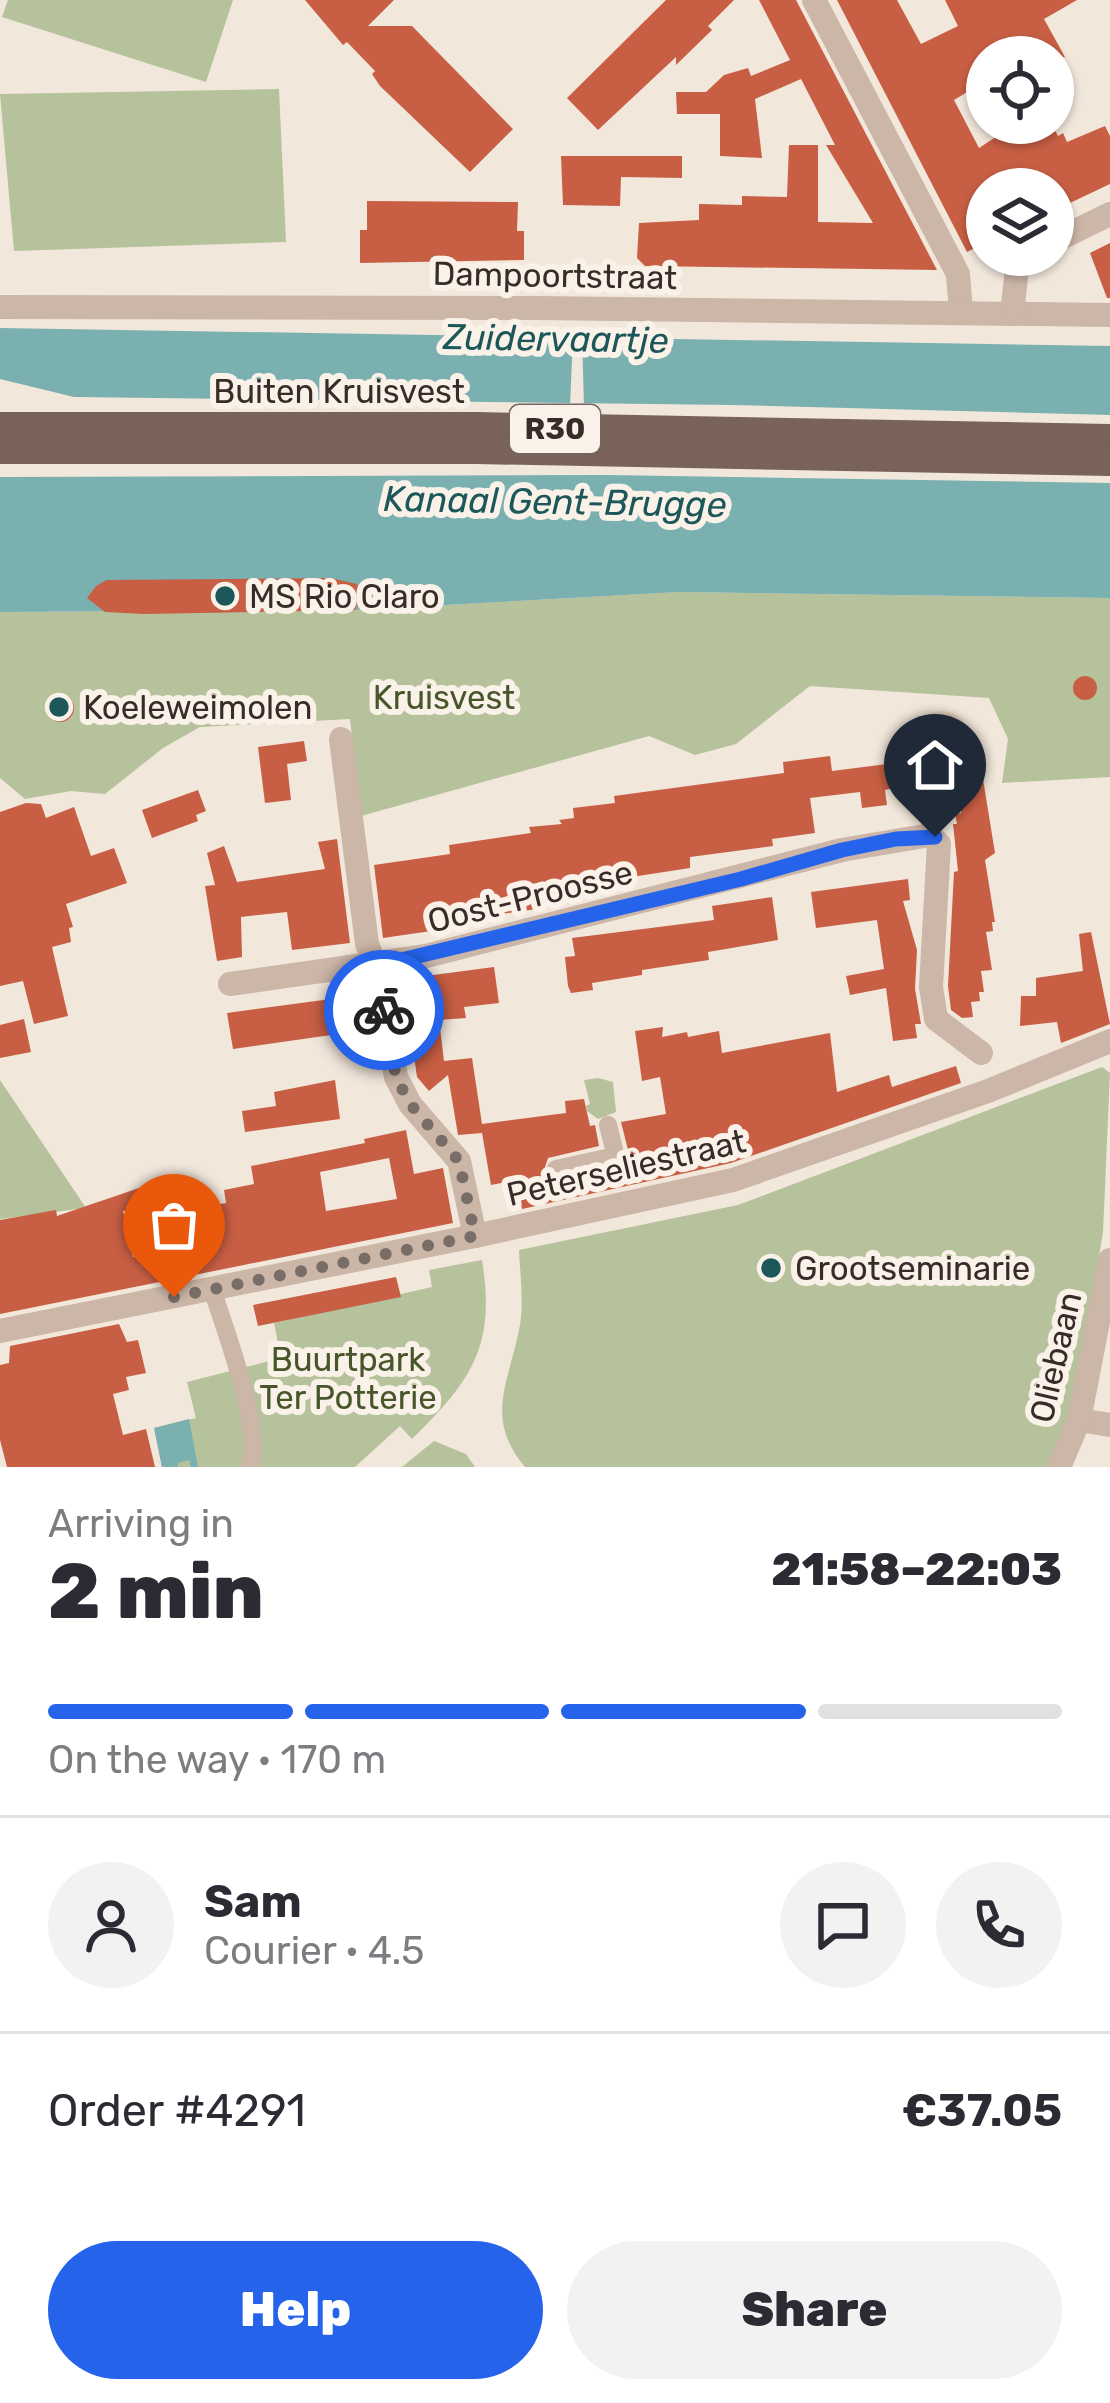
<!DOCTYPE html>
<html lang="en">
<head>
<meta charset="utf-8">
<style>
	:root { --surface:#fff; --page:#f2f2f3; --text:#2b2b33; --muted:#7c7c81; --line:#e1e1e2; --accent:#2563eb }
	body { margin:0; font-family:Rubik,sans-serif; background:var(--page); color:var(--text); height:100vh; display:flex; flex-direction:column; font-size:45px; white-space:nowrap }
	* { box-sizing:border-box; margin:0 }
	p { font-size:39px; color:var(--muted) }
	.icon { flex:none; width:66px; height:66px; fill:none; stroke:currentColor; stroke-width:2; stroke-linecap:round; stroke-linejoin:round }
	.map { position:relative; height:1467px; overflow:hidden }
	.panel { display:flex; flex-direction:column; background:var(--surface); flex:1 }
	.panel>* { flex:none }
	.tools { position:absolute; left:966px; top:36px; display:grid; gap:24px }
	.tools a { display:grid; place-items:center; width:108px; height:108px; border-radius:50%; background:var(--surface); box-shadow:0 3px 9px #0004; font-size:60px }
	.pin { position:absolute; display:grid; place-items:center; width:102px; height:102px; color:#fff; margin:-123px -51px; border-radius:50% 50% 50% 0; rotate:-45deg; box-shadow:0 0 12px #0007 }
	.pin .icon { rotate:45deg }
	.courier { position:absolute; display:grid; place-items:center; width:120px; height:120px; margin:-60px; border:9px solid #2563eb; border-radius:50%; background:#fff; color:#222; box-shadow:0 3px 15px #0007 }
	.summary em { font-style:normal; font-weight:800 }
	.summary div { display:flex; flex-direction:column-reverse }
	.summary { display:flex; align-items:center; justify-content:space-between; height:204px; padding:0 48px }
	h1 { font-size:78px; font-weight:800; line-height:90px }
	.bar { display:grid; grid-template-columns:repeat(4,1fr); gap:18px 12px; align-content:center; height:144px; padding:0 48px }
	.bar i { height:15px; border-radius:9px; background:var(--line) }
	.bar .current { background:var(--accent) }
	.bar p { grid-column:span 4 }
	.line { display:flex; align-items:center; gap:30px; padding:0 48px; border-top:3px solid var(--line) }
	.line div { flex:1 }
	.round { display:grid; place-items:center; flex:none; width:126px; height:126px; border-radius:63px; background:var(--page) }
	.button { display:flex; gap:24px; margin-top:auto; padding:24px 48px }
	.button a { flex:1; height:138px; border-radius:72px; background:var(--accent); color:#fff; font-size:48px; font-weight:800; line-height:138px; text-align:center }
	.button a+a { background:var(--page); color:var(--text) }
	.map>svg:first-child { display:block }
	.green { fill:#b6c29b }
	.plaza { fill:#ebd7c2 }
	.water { fill:#7ab0b0 }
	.pier { fill:#f2e7db }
	.building { fill:#c85f44; fill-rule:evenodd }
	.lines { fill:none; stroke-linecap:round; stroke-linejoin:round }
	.pedestrian { stroke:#cbb6a7; stroke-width:18 }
	.minor { stroke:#cbb6a7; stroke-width:24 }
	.primary { stroke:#796258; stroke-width:30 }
	.done { stroke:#786d67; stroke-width:12; stroke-dasharray:0 21.6 }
	.route { stroke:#2563eb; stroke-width:15 }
	.poi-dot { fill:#1c5759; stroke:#faf1e8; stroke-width:4.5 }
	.labels { text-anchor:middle; stroke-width:12; stroke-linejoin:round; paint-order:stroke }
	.shield { fill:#faf1e8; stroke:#726762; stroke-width:3 }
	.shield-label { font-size:30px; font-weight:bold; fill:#372c28 }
	.street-label { font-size:33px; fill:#372c28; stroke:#faf1e8 }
	.poi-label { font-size:33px; fill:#372c28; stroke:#faf1e8; text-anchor:start }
	.park-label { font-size:33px; fill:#48562b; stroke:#faf1e8 }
	.water-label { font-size:36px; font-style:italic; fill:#1c5759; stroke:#faf1e8 }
</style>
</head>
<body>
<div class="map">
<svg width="1110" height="1467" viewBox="0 0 1110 1467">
	<rect width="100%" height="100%" fill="#f2e7db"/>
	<g class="green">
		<polygon points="8,0 233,0 206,82 2,17"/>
		<polygon points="279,89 286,242 14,251 0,94"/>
		<polygon points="679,592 1110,598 1110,777 1002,783 1008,739 989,698 810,686 736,744 695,755 649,736 361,816 350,719 200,727 163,748 105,794 71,791 25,799 0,778 0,612 355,610"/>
		<path d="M1102,1067l8,6 -7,159 -30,180 -24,55h-524c-42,-50 -15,-86 -5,-142 4,-24 0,-51 -1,-75l219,-45z"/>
		<polygon points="598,1078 613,1082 616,1112 598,1119 587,1111 586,1106 590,1104 584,1080"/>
		<polygon points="0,1080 86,1208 0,1219"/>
		<path d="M482,1260c14,86 -10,120 -70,179l-12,-13 -45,41h-193l-8,-39 42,-10 -9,-36 94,-24 -7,-35 158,-36 -3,-17z"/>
		<polygon points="434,1441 466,1454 475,1467 402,1467"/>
	</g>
	<circle class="plaza" cx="942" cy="738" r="27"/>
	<g class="water">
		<polygon points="0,328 1110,346 1110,415 732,405 74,397 0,379"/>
		<polygon points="607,475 1110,483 1110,598 679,592 355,610 0,612 0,477"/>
		<polygon points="189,1419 198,1467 191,1467 189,1460 178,1463 178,1467 162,1467 154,1428"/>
	</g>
	<polygon class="pier" points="573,335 582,336 584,407 570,407"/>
	<g class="building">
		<polygon points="305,0 394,0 368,26 412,26 513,129 470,172 380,86 372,74 375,71 347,42 343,45"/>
		<polygon points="666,0 734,0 708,26 712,30 676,65 676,57 598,130 567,98"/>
		<polygon points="759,0 796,0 937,270 645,266 637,258 639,223 699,220 699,204 742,205 742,196 787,197 789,145 818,145 818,222 873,223 826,145 835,145 801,79 755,99 762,158 720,156 720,114 677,114 676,92 706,92 724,75 748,68 751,76 790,60"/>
		<polygon points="837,0 897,0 921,44 958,26 945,0 1077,0 1044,19 1065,57 987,57 987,80 954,100 979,148 1011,127 1018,140 1051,123 1058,136 1063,133 1067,142 1105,126 1110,136 1110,184 1053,211 1053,189 987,189 987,242 967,252"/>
		<polygon points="561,156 682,156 682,178 621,177 620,206 563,205"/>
		<polygon points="367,201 518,202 517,231 524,231 524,260 360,263 360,230 367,230"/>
		<polygon points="1110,243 1110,298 1107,298 1090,253"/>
		<polygon points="331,578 357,584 361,593 355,610 144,614 105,612 87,598 96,586 107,580"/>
		<circle cx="1085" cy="688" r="12"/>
		<circle cx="60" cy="708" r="14"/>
		<polygon points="304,741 307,761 287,764 291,800 265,803 258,747"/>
		<polygon points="830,756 832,771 895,763 896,767 907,766 909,785 885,790 887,805 862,808 860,792 810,798 815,833 772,839 773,846 690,857 690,868 625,878 626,884 543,895 544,908 458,920 459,927 383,938 374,865 450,854 449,845 531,833 529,827 562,824 559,820 574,818 573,808 615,803 614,796 784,773 783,762"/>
		<polygon points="983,779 995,853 985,860 995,922 992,922 993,931 986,932 992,970 981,971 984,992 979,992 980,1001 971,1002 973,1017 962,1018 951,1010 948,986 954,872 958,871 953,824 957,824 955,814 961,813 962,782"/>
		<polygon points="198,790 206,811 196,815 198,821 152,838 142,810"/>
		<polygon points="26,803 41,804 46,818 74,807 91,856 114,848 127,883 66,904 73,927 69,928 71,942 52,947 68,1016 34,1024 23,981 0,986 0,812"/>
		<polygon points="337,839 350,943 292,950 287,912 241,917 242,957 217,961 205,886 215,885 207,853 224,846 237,882 325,869 318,842"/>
		<polygon points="908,879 910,900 903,901 917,950 915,989 921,1024 915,1024 917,1038 893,1041 886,988 850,995 846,976 884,969 877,920 816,928 811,892"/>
		<polygon points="772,897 778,940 708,952 709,960 642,970 642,975 592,983 593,990 571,993 568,986 565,957 575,956 572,938 714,920 712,906"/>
		<polygon points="1091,932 1110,1024 1061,1043 1057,1022 1020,1026 1021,996 1036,996 1036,978 1083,971 1079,934"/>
		<polygon points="494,967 499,1003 464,1007 466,1018 439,1020 444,1061 472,1058 482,1124 566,1113 565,1101 584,1099 590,1126 595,1125 599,1146 548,1158 543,1173 553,1182 606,1172 614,1182 627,1179 632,1166 621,1122 666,1114 660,1077 642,1081 635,1031 663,1027 662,1037 687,1032 688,1037 719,1031 722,1053 830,1033 837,1092 889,1075 892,1087 956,1066 961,1083 731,1163 522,1209 516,1180 491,1185 482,1133 458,1135 448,1075 429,1091 417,1077 403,979"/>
		<polygon points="361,995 366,1030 233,1049 227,1013"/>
		<polygon points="24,1019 31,1052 0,1058 0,1025"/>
		<polygon points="335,1080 340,1119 245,1132 242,1111 276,1106 274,1092"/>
		<path d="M406,1130l8,44 29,-6 10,55 -453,91v-94l56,-10 1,6 82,-28 3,19 -19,4 10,46 36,-8 -8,-34 65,-12 -2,-13 30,-6 -3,-18 114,-23 -1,-4zM389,1158l8,41 -71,12 -6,-39z"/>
		<polygon points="396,1277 401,1297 258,1326 253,1305"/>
		<polygon points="119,1324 127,1342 138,1340 146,1373 126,1377 129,1390 113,1394 123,1435 146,1429 155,1467 7,1467 0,1440 0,1365 9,1363 10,1346"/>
	</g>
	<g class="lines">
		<g class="pedestrian">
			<polyline points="608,1125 619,1169"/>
			<polyline points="556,1169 615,1156"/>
			<path d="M212,1289c13,41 51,140 38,178"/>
		</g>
		<g class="minor">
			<polyline points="814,0 958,274 961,312"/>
			<polyline points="1053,242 1110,214"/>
			<polyline points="0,307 537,308 1110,315"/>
			<polyline points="1012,313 1017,269 1030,255"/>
			<polyline points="341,739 367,944 376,966 396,1077 410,1104 459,1161 475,1236"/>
			<polyline points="230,984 426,956 842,850 930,835 939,844 931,987 936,1019 981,1053"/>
			<polyline points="0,1331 475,1236 733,1180 988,1091 1110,1041"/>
			<polyline points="1079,1420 1110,1425"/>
			<polyline points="1059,1467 1079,1420 1110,1260"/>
		</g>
		<g class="primary">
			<polyline points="0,427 477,427 1110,439"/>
			<polyline points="0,449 476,449 1110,461"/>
		</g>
	</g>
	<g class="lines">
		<polyline class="done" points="174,1297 475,1236 459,1161 410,1104 396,1077 384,1010"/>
		<polyline class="route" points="384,1010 376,966 741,879 842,850 896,839 935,837"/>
	</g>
	<g class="poi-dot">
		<circle cx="225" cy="596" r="12"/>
		<circle cx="59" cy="707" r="12"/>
		<circle cx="771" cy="1268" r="12"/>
	</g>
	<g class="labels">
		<rect class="shield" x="510" y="405" width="90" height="48" rx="9"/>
		<g class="shield-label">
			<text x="555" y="439">R30</text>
		</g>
		<g class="street-label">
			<text transform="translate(555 275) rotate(1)" y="12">Dampoortstraat</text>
			<text x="339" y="403">Buiten Kruisvest</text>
			<text transform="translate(530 896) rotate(-14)" y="12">Oost-Proosse</text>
			<text transform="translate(626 1167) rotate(-13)" y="12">Peterseliestraat</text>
			<text transform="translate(1055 1357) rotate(-77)" y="12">Oliebaan</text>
		</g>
		<g class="poi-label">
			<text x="249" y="608">MS Rio Claro</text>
			<text x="83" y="719">Koeleweimolen</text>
			<text x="795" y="1280">Grootseminarie</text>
		</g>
		<g class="park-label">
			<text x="444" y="709">Kruisvest</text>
			<text x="348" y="1371">Buurtpark<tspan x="348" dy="38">Ter Potterie</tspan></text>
		</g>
		<g class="water-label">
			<text transform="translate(556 338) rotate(1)" y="13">Zuidervaartje</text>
			<text transform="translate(555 501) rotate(1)" y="13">Kanaal Gent-Brugge</text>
		</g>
	</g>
</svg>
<div class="tools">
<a><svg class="icon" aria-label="locate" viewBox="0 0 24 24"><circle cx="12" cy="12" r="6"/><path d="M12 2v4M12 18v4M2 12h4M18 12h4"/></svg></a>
<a><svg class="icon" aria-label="layers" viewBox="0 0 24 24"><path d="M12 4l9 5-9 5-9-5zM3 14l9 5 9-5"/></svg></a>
</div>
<div class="pin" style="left:174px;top:1297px;background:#ea580c"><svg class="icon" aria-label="bag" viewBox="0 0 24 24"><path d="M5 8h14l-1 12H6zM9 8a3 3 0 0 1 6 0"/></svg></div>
<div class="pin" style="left:935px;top:837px;background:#1f2937"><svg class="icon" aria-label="home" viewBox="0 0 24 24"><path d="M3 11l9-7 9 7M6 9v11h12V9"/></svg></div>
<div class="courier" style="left:384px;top:1010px"><svg class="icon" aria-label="bike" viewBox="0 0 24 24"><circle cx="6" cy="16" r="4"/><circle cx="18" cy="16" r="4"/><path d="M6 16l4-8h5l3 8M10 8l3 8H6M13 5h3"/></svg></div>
</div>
<section class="panel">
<div class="summary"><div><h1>2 min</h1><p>Arriving in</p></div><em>21:58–22:03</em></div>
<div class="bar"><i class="current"></i><i class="current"></i><i class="current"></i><i></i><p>On the way · 170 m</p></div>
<div class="line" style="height:216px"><a class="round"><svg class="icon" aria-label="person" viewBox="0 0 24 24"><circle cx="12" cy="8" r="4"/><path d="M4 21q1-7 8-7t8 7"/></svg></a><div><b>Sam</b><p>Courier · 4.5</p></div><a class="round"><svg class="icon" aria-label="chat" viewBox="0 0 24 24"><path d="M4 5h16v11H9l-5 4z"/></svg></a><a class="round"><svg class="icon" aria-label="phone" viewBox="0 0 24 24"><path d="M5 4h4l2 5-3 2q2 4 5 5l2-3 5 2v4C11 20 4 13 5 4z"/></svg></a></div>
<div class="line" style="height:156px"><div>Order #4291</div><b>€37.05</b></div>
<div class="button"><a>Help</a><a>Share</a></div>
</section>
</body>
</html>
